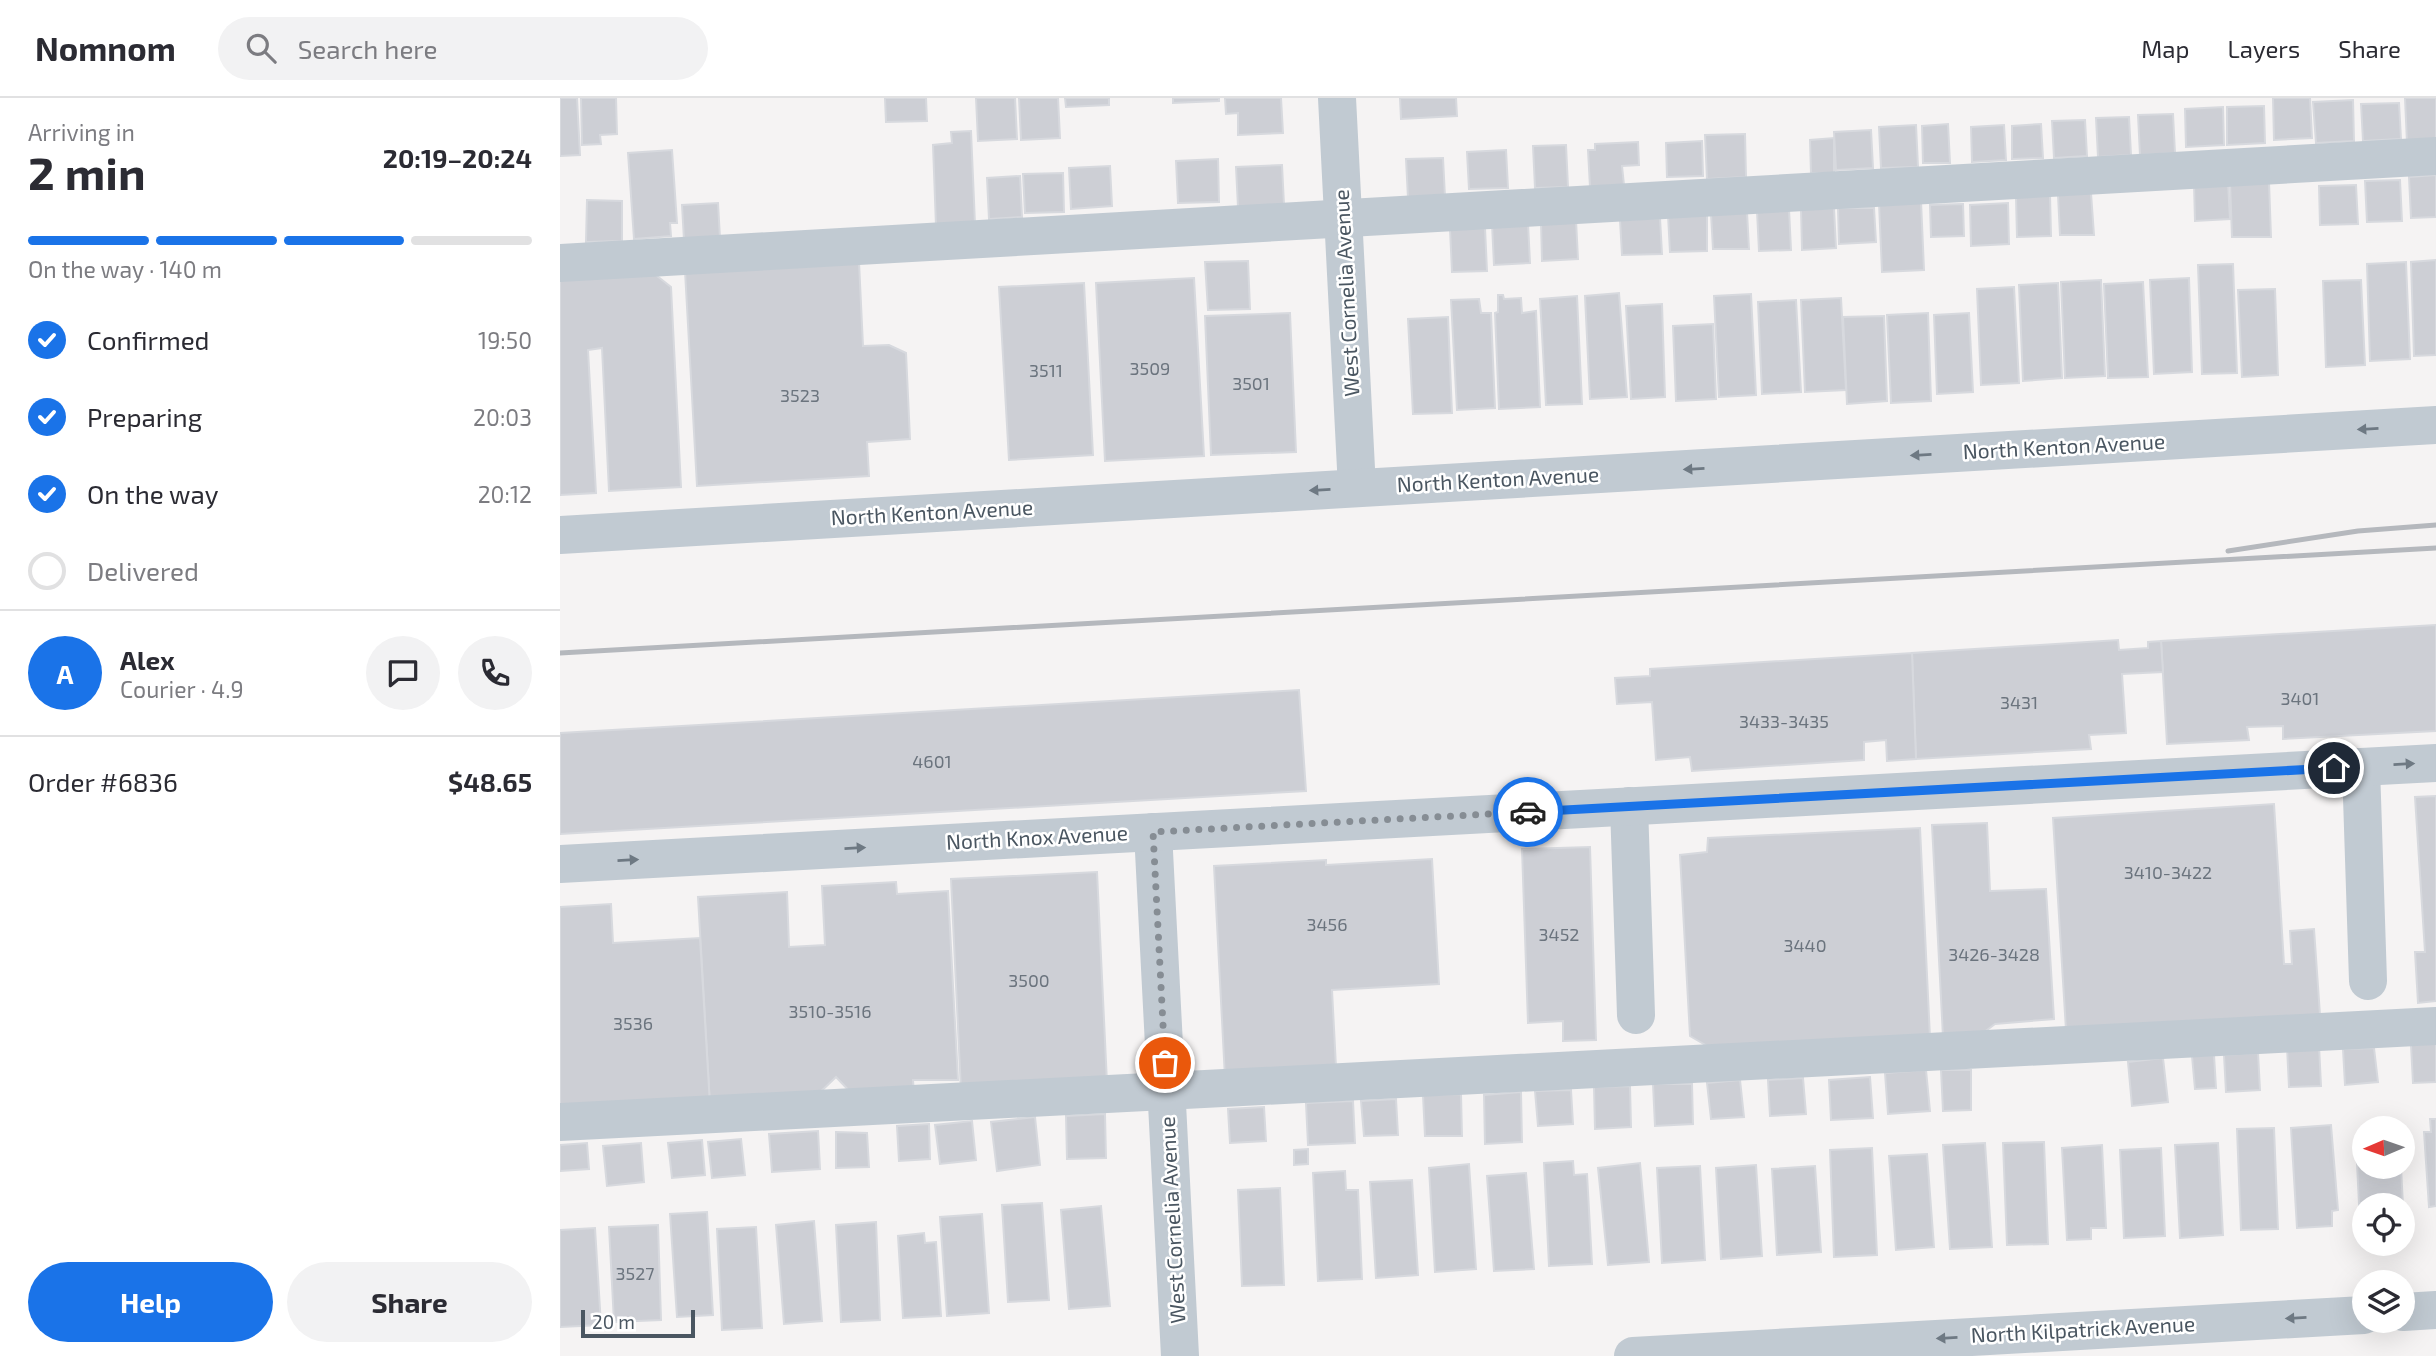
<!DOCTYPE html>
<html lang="en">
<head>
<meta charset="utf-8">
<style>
	:root { --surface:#fff; --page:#f2f2f3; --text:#2b2b33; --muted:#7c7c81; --line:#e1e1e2; --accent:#1a73e8 }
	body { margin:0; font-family:"Exo 2",sans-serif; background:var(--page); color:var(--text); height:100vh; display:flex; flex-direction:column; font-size:26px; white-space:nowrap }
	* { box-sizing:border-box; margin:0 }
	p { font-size:23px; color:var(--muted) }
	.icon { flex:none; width:38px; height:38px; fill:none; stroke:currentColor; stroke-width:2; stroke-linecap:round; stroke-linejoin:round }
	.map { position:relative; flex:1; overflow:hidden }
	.sheet { display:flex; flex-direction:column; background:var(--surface); width:560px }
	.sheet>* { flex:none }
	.needle { width:46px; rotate:268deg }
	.fabs { position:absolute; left:1792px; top:1018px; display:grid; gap:14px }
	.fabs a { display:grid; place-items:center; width:63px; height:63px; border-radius:50%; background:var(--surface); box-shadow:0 7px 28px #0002; font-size:35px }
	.scale { position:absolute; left:21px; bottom:18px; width:114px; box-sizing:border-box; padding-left:7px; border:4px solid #4a5661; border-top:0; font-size:19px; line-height:24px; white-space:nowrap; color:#4a5661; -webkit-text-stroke:5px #fff; paint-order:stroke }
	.pin { position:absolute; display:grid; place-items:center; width:60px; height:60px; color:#fff; margin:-30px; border:4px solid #fff; border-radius:50%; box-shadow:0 2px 7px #0007 }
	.courier { position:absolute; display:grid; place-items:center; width:70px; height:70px; margin:-35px; border:5px solid #1a73e8; border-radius:50%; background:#fff; color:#222; box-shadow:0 2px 9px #0007 }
	.overview em { font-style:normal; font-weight:700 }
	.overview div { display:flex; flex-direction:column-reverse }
	.overview { display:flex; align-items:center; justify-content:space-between; height:119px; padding:0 28px }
	h1 { font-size:46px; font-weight:700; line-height:52px }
	.bar { display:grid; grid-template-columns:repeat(4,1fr); gap:10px 7px; align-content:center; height:84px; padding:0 28px }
	.bar i { height:9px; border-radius:5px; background:var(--line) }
	.bar .on { background:var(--accent) }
	.bar p { grid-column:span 4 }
	.line { display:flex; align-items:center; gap:18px; padding:0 28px; border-top:2px solid var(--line) }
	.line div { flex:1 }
	.round { display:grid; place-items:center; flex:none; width:74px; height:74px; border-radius:37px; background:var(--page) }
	ol { padding:0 28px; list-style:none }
	li { display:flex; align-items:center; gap:21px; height:77px }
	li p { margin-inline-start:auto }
	li .icon { padding:7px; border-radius:50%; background:var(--accent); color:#fff; stroke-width:4 }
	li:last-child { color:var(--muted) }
	li i { width:38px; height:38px; border:4px solid var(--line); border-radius:50% }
	.button { display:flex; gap:14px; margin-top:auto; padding:14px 28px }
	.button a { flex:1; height:80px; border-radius:42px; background:var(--accent); color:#fff; font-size:28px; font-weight:700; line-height:80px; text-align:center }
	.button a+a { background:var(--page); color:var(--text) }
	header { display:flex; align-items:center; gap:42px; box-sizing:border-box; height:98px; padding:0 35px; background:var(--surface); border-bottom:2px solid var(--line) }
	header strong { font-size:33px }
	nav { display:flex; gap:38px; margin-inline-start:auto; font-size:24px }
	.search { width:490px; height:63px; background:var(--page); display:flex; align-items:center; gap:18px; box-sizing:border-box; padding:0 24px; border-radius:38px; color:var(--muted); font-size:26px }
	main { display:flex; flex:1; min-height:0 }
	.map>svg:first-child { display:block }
	.building { fill:#cdcfd5; stroke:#d7d9de; stroke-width:2 }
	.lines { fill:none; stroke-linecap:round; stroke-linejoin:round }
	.minor { stroke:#c1cad2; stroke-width:38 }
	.rail { stroke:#b5b8bd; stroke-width:5 }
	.oneway { fill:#6e7983 }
	.done { stroke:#868d94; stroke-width:7; stroke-dasharray:0 12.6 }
	.route { stroke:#1a73e8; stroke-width:9 }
	.labels { text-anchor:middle; stroke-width:5; stroke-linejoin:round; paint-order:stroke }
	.number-label { font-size:18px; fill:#6b747e }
	.street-label { font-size:21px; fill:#4a5661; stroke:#fff }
</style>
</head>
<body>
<header>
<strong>Nomnom</strong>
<div class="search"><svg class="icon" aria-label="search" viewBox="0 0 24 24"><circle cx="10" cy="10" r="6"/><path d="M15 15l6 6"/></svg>Search here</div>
<nav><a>Map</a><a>Layers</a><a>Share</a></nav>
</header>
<main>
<section class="sheet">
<div class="overview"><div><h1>2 min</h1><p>Arriving in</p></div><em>20:19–20:24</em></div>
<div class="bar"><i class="on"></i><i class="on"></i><i class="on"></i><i></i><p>On the way · 140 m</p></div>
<ol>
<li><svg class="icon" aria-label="check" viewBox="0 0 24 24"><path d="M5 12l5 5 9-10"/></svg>Confirmed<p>19:50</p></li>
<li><svg class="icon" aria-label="check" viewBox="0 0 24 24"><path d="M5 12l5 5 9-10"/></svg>Preparing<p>20:03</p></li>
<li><svg class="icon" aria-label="check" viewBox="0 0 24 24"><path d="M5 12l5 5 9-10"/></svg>On the way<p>20:12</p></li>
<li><i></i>Delivered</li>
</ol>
<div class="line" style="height:126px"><b class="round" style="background:var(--accent);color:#fff">A</b><div><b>Alex</b><p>Courier · 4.9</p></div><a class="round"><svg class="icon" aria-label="chat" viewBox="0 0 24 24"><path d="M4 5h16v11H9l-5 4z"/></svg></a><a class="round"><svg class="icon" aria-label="phone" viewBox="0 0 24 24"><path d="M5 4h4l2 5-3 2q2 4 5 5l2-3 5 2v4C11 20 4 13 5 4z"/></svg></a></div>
<div class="line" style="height:91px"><div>Order #6836</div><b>$48.65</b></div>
<div class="button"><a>Help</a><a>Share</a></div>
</section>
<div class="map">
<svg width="1876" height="1258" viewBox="0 0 1876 1258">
	<rect width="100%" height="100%" fill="#f5f3f3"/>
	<g class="building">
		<polygon points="0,0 17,0 20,57 0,58"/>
		<polygon points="21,0 56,0 57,36 40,37 41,46 22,47"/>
		<polygon points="325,0 366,0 367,23 326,24"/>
		<polygon points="416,0 455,0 457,41 418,43"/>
		<polygon points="459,0 498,0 500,40 461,42"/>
		<polygon points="505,0 549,0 549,7 506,9"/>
		<polygon points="613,0 659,0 659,3 613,5"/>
		<polygon points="665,0 721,0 723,35 678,37 678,15 666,16"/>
		<polygon points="840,0 896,0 897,18 841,21"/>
		<polygon points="1713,0 1750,0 1752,40 1714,42"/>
		<polygon points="1845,0 1876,0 1876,43 1847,45"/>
		<polygon points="1793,2 1794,43 1756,45 1753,4"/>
		<polygon points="1839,5 1841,41 1803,43 1801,6"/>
		<polygon points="1704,8 1705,45 1667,47 1667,9"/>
		<polygon points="1663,9 1664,47 1626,49 1625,11"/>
		<polygon points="1613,16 1615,55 1580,57 1578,17"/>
		<polygon points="1569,19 1571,57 1538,59 1536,20"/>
		<polygon points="1525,22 1527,58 1494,60 1492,23"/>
		<polygon points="1388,26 1390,65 1363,65 1362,28"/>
		<polygon points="1481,26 1483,60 1452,61 1452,28"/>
		<polygon points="1356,27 1358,69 1321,70 1319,29"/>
		<polygon points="1444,27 1446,62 1412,64 1411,29"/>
		<polygon points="1311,32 1313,70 1276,72 1274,34"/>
		<polygon points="411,33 415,126 376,128 373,47 392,45 391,34"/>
		<polygon points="1185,36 1186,79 1147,81 1145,37"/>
		<polygon points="1274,40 1274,75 1251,75 1250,42"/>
		<polygon points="1142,43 1143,78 1107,79 1106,45"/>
		<polygon points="1078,44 1079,67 1062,68 1064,87 1030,89 1028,52 1035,52 1035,46"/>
		<polygon points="1006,47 1008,89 975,90 973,48"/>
		<polygon points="112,52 117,125 110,125 111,138 74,141 68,55"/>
		<polygon points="946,52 948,90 909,91 907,54"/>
		<polygon points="883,60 885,99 848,100 846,61"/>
		<polygon points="658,61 659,104 618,105 616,63"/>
		<polygon points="722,67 724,107 678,109 676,69"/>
		<polygon points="550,68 552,108 511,111 509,70"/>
		<polygon points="503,75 504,114 465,115 463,76"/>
		<polygon points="1876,77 1876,119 1851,120 1849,79"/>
		<polygon points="460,78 462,119 429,121 427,80"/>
		<polygon points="1840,82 1842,123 1807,124 1805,83"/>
		<polygon points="1668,84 1670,121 1635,123 1634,86"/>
		<polygon points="1670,84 1709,84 1711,139 1672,139"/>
		<polygon points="1796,87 1798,126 1760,127 1759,88"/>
		<polygon points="1531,95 1534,137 1500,137 1498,97"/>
		<polygon points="1490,97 1491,138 1457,139 1456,99"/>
		<polygon points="27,102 62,103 62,143 26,144"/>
		<polygon points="1361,103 1364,172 1322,174 1319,105"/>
		<polygon points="158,105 160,140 124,142 122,107"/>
		<polygon points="1448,105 1449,146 1411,148 1410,107"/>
		<polygon points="1403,106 1404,138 1371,139 1370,107"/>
		<polygon points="1274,110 1276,150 1242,152 1241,111"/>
		<polygon points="1278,110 1314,110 1316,144 1279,146"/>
		<polygon points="1229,111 1231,152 1199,153 1197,113"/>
		<polygon points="1187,114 1189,151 1153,151 1151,116"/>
		<polygon points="1147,115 1147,153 1110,154 1108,117"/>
		<polygon points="1100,120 1102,156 1062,157 1060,122"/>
		<polygon points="1016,122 1018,161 982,163 981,124"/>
		<polygon points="968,125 970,165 934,167 932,126"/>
		<polygon points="925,130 927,173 892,174 890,131"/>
		<polygon points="1876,162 1876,257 1854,258 1851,164"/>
		<polygon points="688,163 690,211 648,212 645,164"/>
		<polygon points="299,164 303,248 329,247 346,255 350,341 307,344 309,378 137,388 125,173"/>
		<polygon points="1846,164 1850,261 1810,263 1807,166"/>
		<polygon points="1673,166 1677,275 1642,276 1638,167"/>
		<polygon points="92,174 111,189 121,389 49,393 42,250 28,252 36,395 0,397 0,179"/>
		<polygon points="634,180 644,358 545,363 536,185"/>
		<polygon points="1629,180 1632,274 1594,276 1590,182"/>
		<polygon points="1541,182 1545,278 1505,280 1501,184"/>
		<polygon points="1801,182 1805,267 1766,269 1763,183"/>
		<polygon points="1583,184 1588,279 1548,280 1544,186"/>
		<polygon points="524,185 533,357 449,362 439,189"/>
		<polygon points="1498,185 1502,280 1463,283 1459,187"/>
		<polygon points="1454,189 1459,285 1421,287 1417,191"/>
		<polygon points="1715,191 1718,277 1682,279 1678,192"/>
		<polygon points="1059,195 1067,299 1030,301 1025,198"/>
		<polygon points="1191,196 1196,297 1159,299 1154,198"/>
		<polygon points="938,197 943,197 944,201 961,200 962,215 976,213 980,309 939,311 935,215 938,214"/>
		<polygon points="1017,198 1022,306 986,307 980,201"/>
		<polygon points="1281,200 1286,292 1245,294 1241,202"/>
		<polygon points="919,201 921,215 931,215 935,310 897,312 891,202"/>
		<polygon points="1236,202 1241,294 1202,296 1198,204"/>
		<polygon points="1102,206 1105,299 1071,301 1066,208"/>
		<polygon points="730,215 736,354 651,357 645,218"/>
		<polygon points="1368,215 1371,303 1331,305 1327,217"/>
		<polygon points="1409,215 1413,294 1377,296 1374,217"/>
		<polygon points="1324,218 1327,303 1287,306 1283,219"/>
		<polygon points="888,219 892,315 853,316 848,221"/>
		<polygon points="1153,226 1156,301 1116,303 1113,228"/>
		<polygon points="1876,527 1876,633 1723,641 1723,628 1687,629 1689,642 1607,646 1601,543"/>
		<polygon points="1558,542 1559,552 1588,550 1588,544 1601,543 1603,574 1562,576 1566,635 1529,637 1531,651 1356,661 1352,555"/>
		<polygon points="1352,555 1356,661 1327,663 1326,642 1304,644 1304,662 1132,673 1130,659 1096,662 1092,604 1057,606 1055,580 1090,578 1090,571"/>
		<polygon points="739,592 746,693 0,736 0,635"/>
		<polygon points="1876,698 1876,903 1858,905 1855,854 1865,854 1855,699"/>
		<polygon points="1714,706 1724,866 1732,866 1730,833 1754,831 1760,917 1506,932 1493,720"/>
		<polygon points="1427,725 1430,793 1486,791 1494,921 1435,926 1419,938 1383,939 1372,727"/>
		<polygon points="1360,730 1370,940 1154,952 1130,938 1120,757 1147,754 1148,740"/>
		<polygon points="1030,749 1036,942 1003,943 1003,923 968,925 962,751"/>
		<polygon points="872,761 879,886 772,892 776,969 665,980 654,768 766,762 766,767"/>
		<polygon points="537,774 547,985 401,993 391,781"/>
		<polygon points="336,784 337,796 388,793 398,982 353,982 354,996 295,999 276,979 252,1002 150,1007 138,799 227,794 229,849 265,847 262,788"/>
		<polygon points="51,806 53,845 140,840 150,1007 0,1016 0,809"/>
		<polygon points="1876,945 1876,984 1853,985 1851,947"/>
		<polygon points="1759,947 1761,988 1729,989 1727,949"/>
		<polygon points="1814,950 1818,984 1785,987 1783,951"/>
		<polygon points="1698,955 1700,992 1666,994 1664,957"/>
		<polygon points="1654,957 1656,990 1635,991 1632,958"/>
		<polygon points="1603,960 1608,1004 1572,1008 1568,964"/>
		<polygon points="1366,972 1370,1013 1328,1016 1325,975"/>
		<polygon points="1381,972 1411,972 1411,1012 1383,1013"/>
		<polygon points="1310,979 1313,1020 1271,1022 1269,982"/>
		<polygon points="1243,980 1246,1016 1210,1018 1208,982"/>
		<polygon points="1180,982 1184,1019 1151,1021 1147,985"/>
		<polygon points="1093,986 1132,986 1133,1026 1095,1028"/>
		<polygon points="1070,988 1071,1029 1035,1031 1034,989"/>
		<polygon points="1011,992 1013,1026 978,1028 975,993"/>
		<polygon points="961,994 962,1044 925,1046 924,997"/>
		<polygon points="901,996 902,1038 865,1038 863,997"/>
		<polygon points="836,1001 838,1037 804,1038 801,1003"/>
		<polygon points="793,1003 795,1045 748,1047 746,1005"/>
		<polygon points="704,1009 706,1043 670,1045 668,1011"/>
		<polygon points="545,1016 546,1060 507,1061 506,1018"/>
		<polygon points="475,1019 480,1067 437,1073 431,1024"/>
		<polygon points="1870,1021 1876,1021 1876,1108 1869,1109 1864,1034 1871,1034"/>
		<polygon points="412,1023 416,1062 380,1066 375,1027"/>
		<polygon points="369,1026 370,1061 339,1063 337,1028"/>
		<polygon points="1771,1027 1778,1112 1772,1113 1772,1128 1737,1130 1731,1030"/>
		<polygon points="1714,1030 1718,1131 1681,1132 1677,1031"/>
		<polygon points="258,1033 260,1071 212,1074 209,1036"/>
		<polygon points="1800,1033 1804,1033 1804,1069 1841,1069 1843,1108 1804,1108 1804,1125 1800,1126 1796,1045 1801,1045"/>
		<polygon points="276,1034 307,1035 309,1069 276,1070"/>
		<polygon points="181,1041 185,1077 152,1080 148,1044"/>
		<polygon points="142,1042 145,1077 112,1080 108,1045"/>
		<polygon points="1484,1044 1488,1146 1447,1147 1443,1045"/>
		<polygon points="27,1045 29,1071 0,1073 0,1047"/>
		<polygon points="81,1045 84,1084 47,1088 43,1048"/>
		<polygon points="1425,1045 1432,1149 1390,1151 1383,1047"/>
		<polygon points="1658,1045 1663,1137 1620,1140 1615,1047"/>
		<polygon points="1542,1047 1546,1130 1531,1130 1531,1141 1507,1142 1502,1050"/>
		<polygon points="1312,1050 1317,1157 1274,1159 1270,1052"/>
		<polygon points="1601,1050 1605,1138 1564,1140 1560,1052"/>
		<polygon points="748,1051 748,1066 734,1067 734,1052"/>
		<polygon points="1367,1056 1374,1149 1336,1152 1329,1058"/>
		<polygon points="1013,1063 1014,1077 1027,1076 1032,1166 989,1168 984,1065"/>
		<polygon points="1080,1065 1089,1164 1048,1167 1038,1070"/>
		<polygon points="909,1066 916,1171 875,1174 869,1070"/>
		<polygon points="1196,1067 1202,1158 1161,1161 1156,1070"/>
		<polygon points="1140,1068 1145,1162 1102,1165 1097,1070"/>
		<polygon points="1255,1068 1261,1154 1217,1157 1212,1071"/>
		<polygon points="785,1073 786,1092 798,1092 802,1181 758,1183 753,1075"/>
		<polygon points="966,1075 974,1171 934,1173 927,1078"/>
		<polygon points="852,1082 858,1177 816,1180 810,1084"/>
		<polygon points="720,1090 724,1187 682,1188 678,1092"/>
		<polygon points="482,1105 489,1202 448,1204 442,1107"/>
		<polygon points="541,1108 550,1208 509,1211 501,1112"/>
		<polygon points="147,1114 153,1217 117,1219 110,1116"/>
		<polygon points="422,1116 429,1215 387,1218 380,1119"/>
		<polygon points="254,1123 262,1223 224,1226 216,1127"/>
		<polygon points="316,1124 320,1222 281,1224 276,1127"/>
		<polygon points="98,1127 101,1222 54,1224 49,1129"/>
		<polygon points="196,1129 202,1230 162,1232 157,1131"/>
		<polygon points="35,1130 41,1227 0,1229 0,1132"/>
		<polygon points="364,1135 365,1145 376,1144 381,1218 343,1220 338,1138"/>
	</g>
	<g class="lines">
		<g class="minor">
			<polyline points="777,0 797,390"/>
			<polyline points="0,165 1876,58"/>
			<polyline points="0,437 1876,327"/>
			<polyline points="1801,669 1808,883"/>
			<polyline points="1069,708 1076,917"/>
			<polyline points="593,734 620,1258"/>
			<polyline points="0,766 1876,665"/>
			<polyline points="0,1024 1876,928"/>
			<polyline points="1843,1214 1876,1212"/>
			<polyline points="1073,1258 1804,1217"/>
		</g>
		<g class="rail">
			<polyline points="1668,453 1798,433 1876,427"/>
			<polyline points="0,555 1876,450"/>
		</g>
	</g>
	<defs><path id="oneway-solid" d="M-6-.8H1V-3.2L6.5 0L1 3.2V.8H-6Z" transform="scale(1.75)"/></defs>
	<g class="oneway">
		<use href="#oneway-solid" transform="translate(1808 331) rotate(177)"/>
		<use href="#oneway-solid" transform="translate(1361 357) rotate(177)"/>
		<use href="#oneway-solid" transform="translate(1134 371) rotate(177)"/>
		<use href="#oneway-solid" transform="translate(760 392) rotate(177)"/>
		<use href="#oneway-solid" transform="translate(1844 666) rotate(-3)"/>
		<use href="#oneway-solid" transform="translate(295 750) rotate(-3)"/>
		<use href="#oneway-solid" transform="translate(68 762) rotate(-3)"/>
		<use href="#oneway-solid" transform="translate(1736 1220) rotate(177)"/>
		<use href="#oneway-solid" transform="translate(1387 1240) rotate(177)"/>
	</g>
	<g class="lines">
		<polyline class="done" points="605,965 593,734 968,714"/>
		<polyline class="route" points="968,714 1774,670"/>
	</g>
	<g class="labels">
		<g class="number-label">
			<text x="590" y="277">3509</text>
			<text x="486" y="279">3511</text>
			<text x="691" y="292">3501</text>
			<text x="240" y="304">3523</text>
			<text x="1740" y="607">3401</text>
			<text x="1459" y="611">3431</text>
			<text x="1224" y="630">3433-3435</text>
			<text x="372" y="670">4601</text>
			<text x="1608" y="781">3410-3422</text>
			<text x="767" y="833">3456</text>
			<text x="999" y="843">3452</text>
			<text x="1245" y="854">3440</text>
			<text x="1434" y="863">3426-3428</text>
			<text x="469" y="889">3500</text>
			<text x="270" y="920">3510-3516</text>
			<text x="73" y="932">3536</text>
			<text x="75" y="1182">3527</text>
		</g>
		<g class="street-label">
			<text transform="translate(787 195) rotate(-93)" y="7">West Cornelia Avenue</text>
			<text transform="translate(1504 349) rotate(-3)" y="7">North Kenton Avenue</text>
			<text transform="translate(938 382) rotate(-3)" y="7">North Kenton Avenue</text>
			<text transform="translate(372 415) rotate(-3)" y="7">North Kenton Avenue</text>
			<text transform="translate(477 740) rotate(-3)" y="7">North Knox Avenue</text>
			<text transform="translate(613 1122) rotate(-93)" y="7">West Cornelia Avenue</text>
			<text transform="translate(1523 1232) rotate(-3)" y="7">North Kilpatrick Avenue</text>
		</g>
	</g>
</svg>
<div class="fabs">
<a><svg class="needle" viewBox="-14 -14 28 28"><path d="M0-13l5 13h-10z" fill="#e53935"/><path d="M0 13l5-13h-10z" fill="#7c7c81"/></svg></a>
<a><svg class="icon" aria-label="locate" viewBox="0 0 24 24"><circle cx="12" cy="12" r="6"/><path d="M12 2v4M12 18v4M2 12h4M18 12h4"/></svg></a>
<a><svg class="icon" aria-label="layers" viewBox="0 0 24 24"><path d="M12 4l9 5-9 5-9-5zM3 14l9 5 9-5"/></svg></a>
</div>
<div class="scale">20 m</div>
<div class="pin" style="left:605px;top:965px;background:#ea580c"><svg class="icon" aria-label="bag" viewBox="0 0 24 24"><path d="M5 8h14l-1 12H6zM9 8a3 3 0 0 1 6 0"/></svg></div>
<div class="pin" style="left:1774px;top:670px;background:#1f2937"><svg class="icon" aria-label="home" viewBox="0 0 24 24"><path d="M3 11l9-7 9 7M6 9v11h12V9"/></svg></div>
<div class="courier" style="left:968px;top:714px"><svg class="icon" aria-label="car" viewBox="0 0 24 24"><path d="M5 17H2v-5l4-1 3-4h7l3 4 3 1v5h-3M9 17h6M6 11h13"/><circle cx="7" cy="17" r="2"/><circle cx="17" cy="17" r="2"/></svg></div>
</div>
</main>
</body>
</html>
